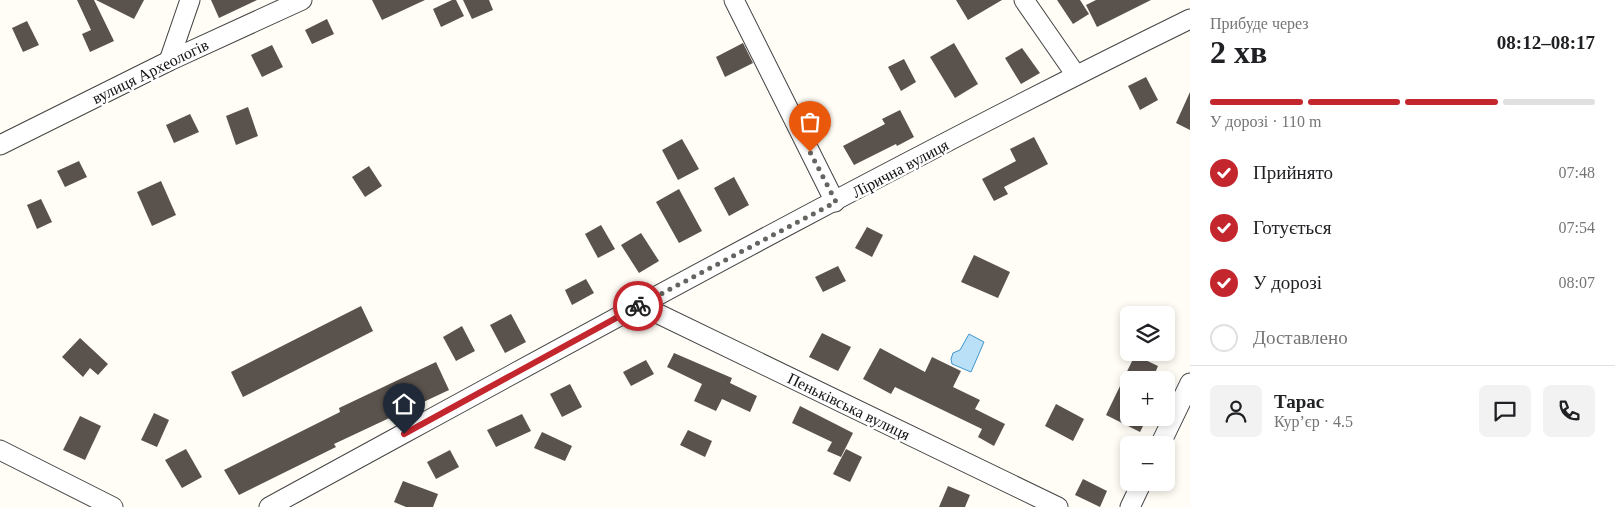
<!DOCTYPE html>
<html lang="uk">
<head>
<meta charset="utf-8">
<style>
	:root { --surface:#fff; --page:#f2f2f2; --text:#202124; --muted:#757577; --line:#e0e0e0; --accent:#c4262e }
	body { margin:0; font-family:"Times New Roman",serif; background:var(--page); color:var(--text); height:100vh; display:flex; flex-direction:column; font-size:19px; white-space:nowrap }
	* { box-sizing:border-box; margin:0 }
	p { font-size:16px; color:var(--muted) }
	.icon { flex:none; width:28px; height:28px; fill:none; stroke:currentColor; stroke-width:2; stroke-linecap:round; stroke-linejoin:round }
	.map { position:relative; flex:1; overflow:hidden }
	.details { display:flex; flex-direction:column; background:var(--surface); width:425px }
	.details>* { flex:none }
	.controls { position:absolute; left:1120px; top:306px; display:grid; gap:10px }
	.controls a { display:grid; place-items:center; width:55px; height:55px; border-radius:8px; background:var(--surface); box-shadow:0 2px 8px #0003; font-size:25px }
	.pin { position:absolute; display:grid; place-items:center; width:42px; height:42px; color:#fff; margin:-51px -21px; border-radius:50% 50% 50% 0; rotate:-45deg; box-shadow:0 0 5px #0007 }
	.pin .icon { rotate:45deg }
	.courier { position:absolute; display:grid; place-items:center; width:50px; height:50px; margin:-25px; border:4px solid #c4262e; border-radius:50%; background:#fff; color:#222; box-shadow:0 1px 6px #0007 }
	.head em { font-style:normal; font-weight:700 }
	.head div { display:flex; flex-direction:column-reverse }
	.head { display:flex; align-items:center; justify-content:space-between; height:85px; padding:0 20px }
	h1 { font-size:32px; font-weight:700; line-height:38px }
	.bar { display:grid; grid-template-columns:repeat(4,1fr); gap:8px 5px; align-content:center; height:60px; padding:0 20px }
	.bar i { height:6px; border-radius:4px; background:var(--line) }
	.bar .selected { background:var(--accent) }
	.bar p { grid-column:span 4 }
	.line { display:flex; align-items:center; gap:12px; padding:0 20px; border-top:1px solid var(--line) }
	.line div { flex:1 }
	.round { display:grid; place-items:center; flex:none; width:52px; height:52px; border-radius:8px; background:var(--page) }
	ol { padding:0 20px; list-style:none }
	li { display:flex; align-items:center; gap:15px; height:55px }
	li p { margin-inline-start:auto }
	li .icon { padding:5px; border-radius:50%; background:var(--accent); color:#fff; stroke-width:4 }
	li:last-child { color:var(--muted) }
	li i { width:28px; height:28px; border:2px solid var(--line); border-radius:50% }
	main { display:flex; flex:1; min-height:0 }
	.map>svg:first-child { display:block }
	.water { fill:#b9e0f7; stroke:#3f96cf }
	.building { fill:#5a524d }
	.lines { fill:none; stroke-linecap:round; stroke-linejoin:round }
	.street-casing { stroke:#444; stroke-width:21 }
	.street { stroke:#fff; stroke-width:19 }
	.done { stroke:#646461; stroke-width:5; stroke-dasharray:0 9 }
	.route { stroke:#c4262e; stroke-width:6 }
	.labels { text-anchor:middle; stroke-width:5; stroke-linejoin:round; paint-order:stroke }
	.street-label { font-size:16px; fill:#111; stroke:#fff }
</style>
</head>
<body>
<main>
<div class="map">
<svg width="1190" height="507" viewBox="0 0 1190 507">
	<rect width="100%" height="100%" fill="#fffdf5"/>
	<polygon class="water" points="969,334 984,342 971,372 952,364 951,359 953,353 960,350"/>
	<g class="building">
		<polygon points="77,0 94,0 114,41 90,52 82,34 91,30"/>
		<polygon points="96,0 144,0 134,19"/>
		<polygon points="211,0 257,0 219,18"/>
		<polygon points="372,0 425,0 382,20"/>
		<polygon points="452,0 456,0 464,16 441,27 433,9"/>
		<polygon points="463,0 489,0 493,10 472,19"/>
		<polygon points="956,0 1002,0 968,20"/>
		<polygon points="1057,0 1080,0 1089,14 1073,24"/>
		<polygon points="1096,0 1151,0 1097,27 1086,5"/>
		<polygon points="327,19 334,34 312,44 305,30"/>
		<polygon points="27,21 39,45 23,52 12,28"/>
		<polygon points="743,43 753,63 725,77 716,57"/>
		<polygon points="954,43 978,84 955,98 930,57"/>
		<polygon points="272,45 283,67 262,77 251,55"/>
		<polygon points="1022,48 1040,73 1021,84 1005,58"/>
		<polygon points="904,59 916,82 901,91 888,67"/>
		<polygon points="1146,77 1158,100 1140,110 1128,86"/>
		<polygon points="1190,92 1190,130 1176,123"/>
		<polygon points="248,107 258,136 236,145 226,116"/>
		<polygon points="900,110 914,137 897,146 896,144 854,165 843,146 885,124 882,119"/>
		<polygon points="190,114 199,132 174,143 166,125"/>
		<polygon points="1034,137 1048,164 1004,187 1008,194 994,201 982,179 1016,161 1010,149"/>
		<polygon points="682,139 699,169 678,180 662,150"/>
		<polygon points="79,161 87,177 65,187 57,171"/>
		<polygon points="369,166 382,186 365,197 352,177"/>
		<polygon points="734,177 749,205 729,216 714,188"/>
		<polygon points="161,181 176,215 152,226 137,192"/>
		<polygon points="679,189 702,231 679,243 656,202"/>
		<polygon points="41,199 52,222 37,229 27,205"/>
		<polygon points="601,225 615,249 598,258 585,234"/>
		<polygon points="867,227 883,235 872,257 855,248"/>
		<polygon points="641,233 659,261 639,273 621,245"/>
		<polygon points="974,255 1010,272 998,298 961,282"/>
		<polygon points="838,266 846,281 823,292 815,277"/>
		<polygon points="586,279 594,293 572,305 565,290"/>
		<polygon points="361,306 373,331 243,397 231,372"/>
		<polygon points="511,314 526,342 505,353 490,325"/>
		<polygon points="462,326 475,351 456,361 443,337"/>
		<polygon points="822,333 851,347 838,371 809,357"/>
		<polygon points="80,338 108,364 98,375 90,368 83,377 62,357"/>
		<polygon points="880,348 925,372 932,357 961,371 953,387 980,400 975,409 1005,424 994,446 978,437 982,429 895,387 891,394 863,379"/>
		<polygon points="674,353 732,378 730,383 757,396 750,412 722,399 716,411 694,401 702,384 667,367"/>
		<polygon points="1135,355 1158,366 1152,380 1144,380 1129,372 1129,418 1147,418 1140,432 1106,415"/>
		<polygon points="646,360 654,374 631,386 623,372"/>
		<polygon points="436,362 449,390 334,444 336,447 239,495 224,470 340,412 339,408"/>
		<polygon points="570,384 582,407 562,417 550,394"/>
		<polygon points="1056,404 1084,419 1073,441 1045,426"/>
		<polygon points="800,406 853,433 841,457 827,451 832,442 792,423"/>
		<polygon points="154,413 169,420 157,447 141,440"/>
		<polygon points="522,414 531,431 496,447 487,430"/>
		<polygon points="80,416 101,426 85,460 63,450"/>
		<polygon points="688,430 712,441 705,457 680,445"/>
		<polygon points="542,432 572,446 565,461 534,448"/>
		<polygon points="186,449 202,477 182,488 165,460"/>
		<polygon points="846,449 862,457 850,482 833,474"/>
		<polygon points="450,450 459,467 436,479 427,462"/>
		<polygon points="1083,479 1107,491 1100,507 1075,495"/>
		<polygon points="403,481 438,494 433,507 406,507 394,502"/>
		<polygon points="948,486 970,495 965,507 939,507"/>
	</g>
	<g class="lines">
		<g class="street-casing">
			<g id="street">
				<polyline points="734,0 835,202"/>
				<polyline points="1024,0 1076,75"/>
				<polyline points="169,61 190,0"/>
				<polyline points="0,145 169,61 302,0"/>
				<polyline points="640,305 1058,507"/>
				<polyline points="1160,445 1190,383"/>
				<polyline points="0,450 113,507"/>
				<path d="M269,507c305,-166 609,-335 921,-488"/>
				<polyline points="1130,507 1142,482"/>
			</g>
		</g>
		<use href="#street" class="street"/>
	</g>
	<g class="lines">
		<polyline class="done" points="638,306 836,202 810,152"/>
		<polyline class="route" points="404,434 638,306"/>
	</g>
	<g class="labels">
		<g class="street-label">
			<text transform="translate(150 71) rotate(-26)" y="6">вулиця Археологів</text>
			<text transform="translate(900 168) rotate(-28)" y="6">Лірична вулиця</text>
			<text transform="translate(849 406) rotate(26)" y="6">Пеньківська вулиця</text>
		</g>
	</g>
</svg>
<div class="controls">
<a><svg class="icon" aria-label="layers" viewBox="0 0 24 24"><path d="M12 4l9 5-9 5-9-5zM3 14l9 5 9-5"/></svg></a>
<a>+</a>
<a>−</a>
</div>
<div class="pin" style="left:810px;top:152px;background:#ea580c"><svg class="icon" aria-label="bag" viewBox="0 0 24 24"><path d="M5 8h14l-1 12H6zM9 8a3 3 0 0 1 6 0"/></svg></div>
<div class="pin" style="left:404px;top:434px;background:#1f2937"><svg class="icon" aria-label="home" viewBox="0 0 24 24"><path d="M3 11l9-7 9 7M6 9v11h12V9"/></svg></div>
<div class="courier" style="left:638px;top:306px"><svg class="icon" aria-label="bike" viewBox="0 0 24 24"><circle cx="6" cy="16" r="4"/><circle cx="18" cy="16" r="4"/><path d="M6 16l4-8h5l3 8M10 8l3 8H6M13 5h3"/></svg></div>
</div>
<section class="details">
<div class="head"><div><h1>2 хв</h1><p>Прибуде через</p></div><em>08:12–08:17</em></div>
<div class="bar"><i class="selected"></i><i class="selected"></i><i class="selected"></i><i></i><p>У дорозі · 110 m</p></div>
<ol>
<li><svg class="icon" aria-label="check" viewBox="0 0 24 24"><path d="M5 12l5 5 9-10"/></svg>Прийнято<p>07:48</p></li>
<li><svg class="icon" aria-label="check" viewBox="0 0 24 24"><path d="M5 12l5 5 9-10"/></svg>Готується<p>07:54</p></li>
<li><svg class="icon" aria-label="check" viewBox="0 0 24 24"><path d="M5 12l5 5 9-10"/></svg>У дорозі<p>08:07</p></li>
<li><i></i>Доставлено</li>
</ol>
<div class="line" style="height:90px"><a class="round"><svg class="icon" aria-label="person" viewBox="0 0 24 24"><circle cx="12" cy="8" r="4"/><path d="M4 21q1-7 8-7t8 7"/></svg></a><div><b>Тарас</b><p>Кур’єр · 4.5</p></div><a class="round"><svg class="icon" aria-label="chat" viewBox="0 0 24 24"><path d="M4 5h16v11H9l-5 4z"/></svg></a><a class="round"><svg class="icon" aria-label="phone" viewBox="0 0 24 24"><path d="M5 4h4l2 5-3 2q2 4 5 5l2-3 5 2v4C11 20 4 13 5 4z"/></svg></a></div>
</section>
</main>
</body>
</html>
